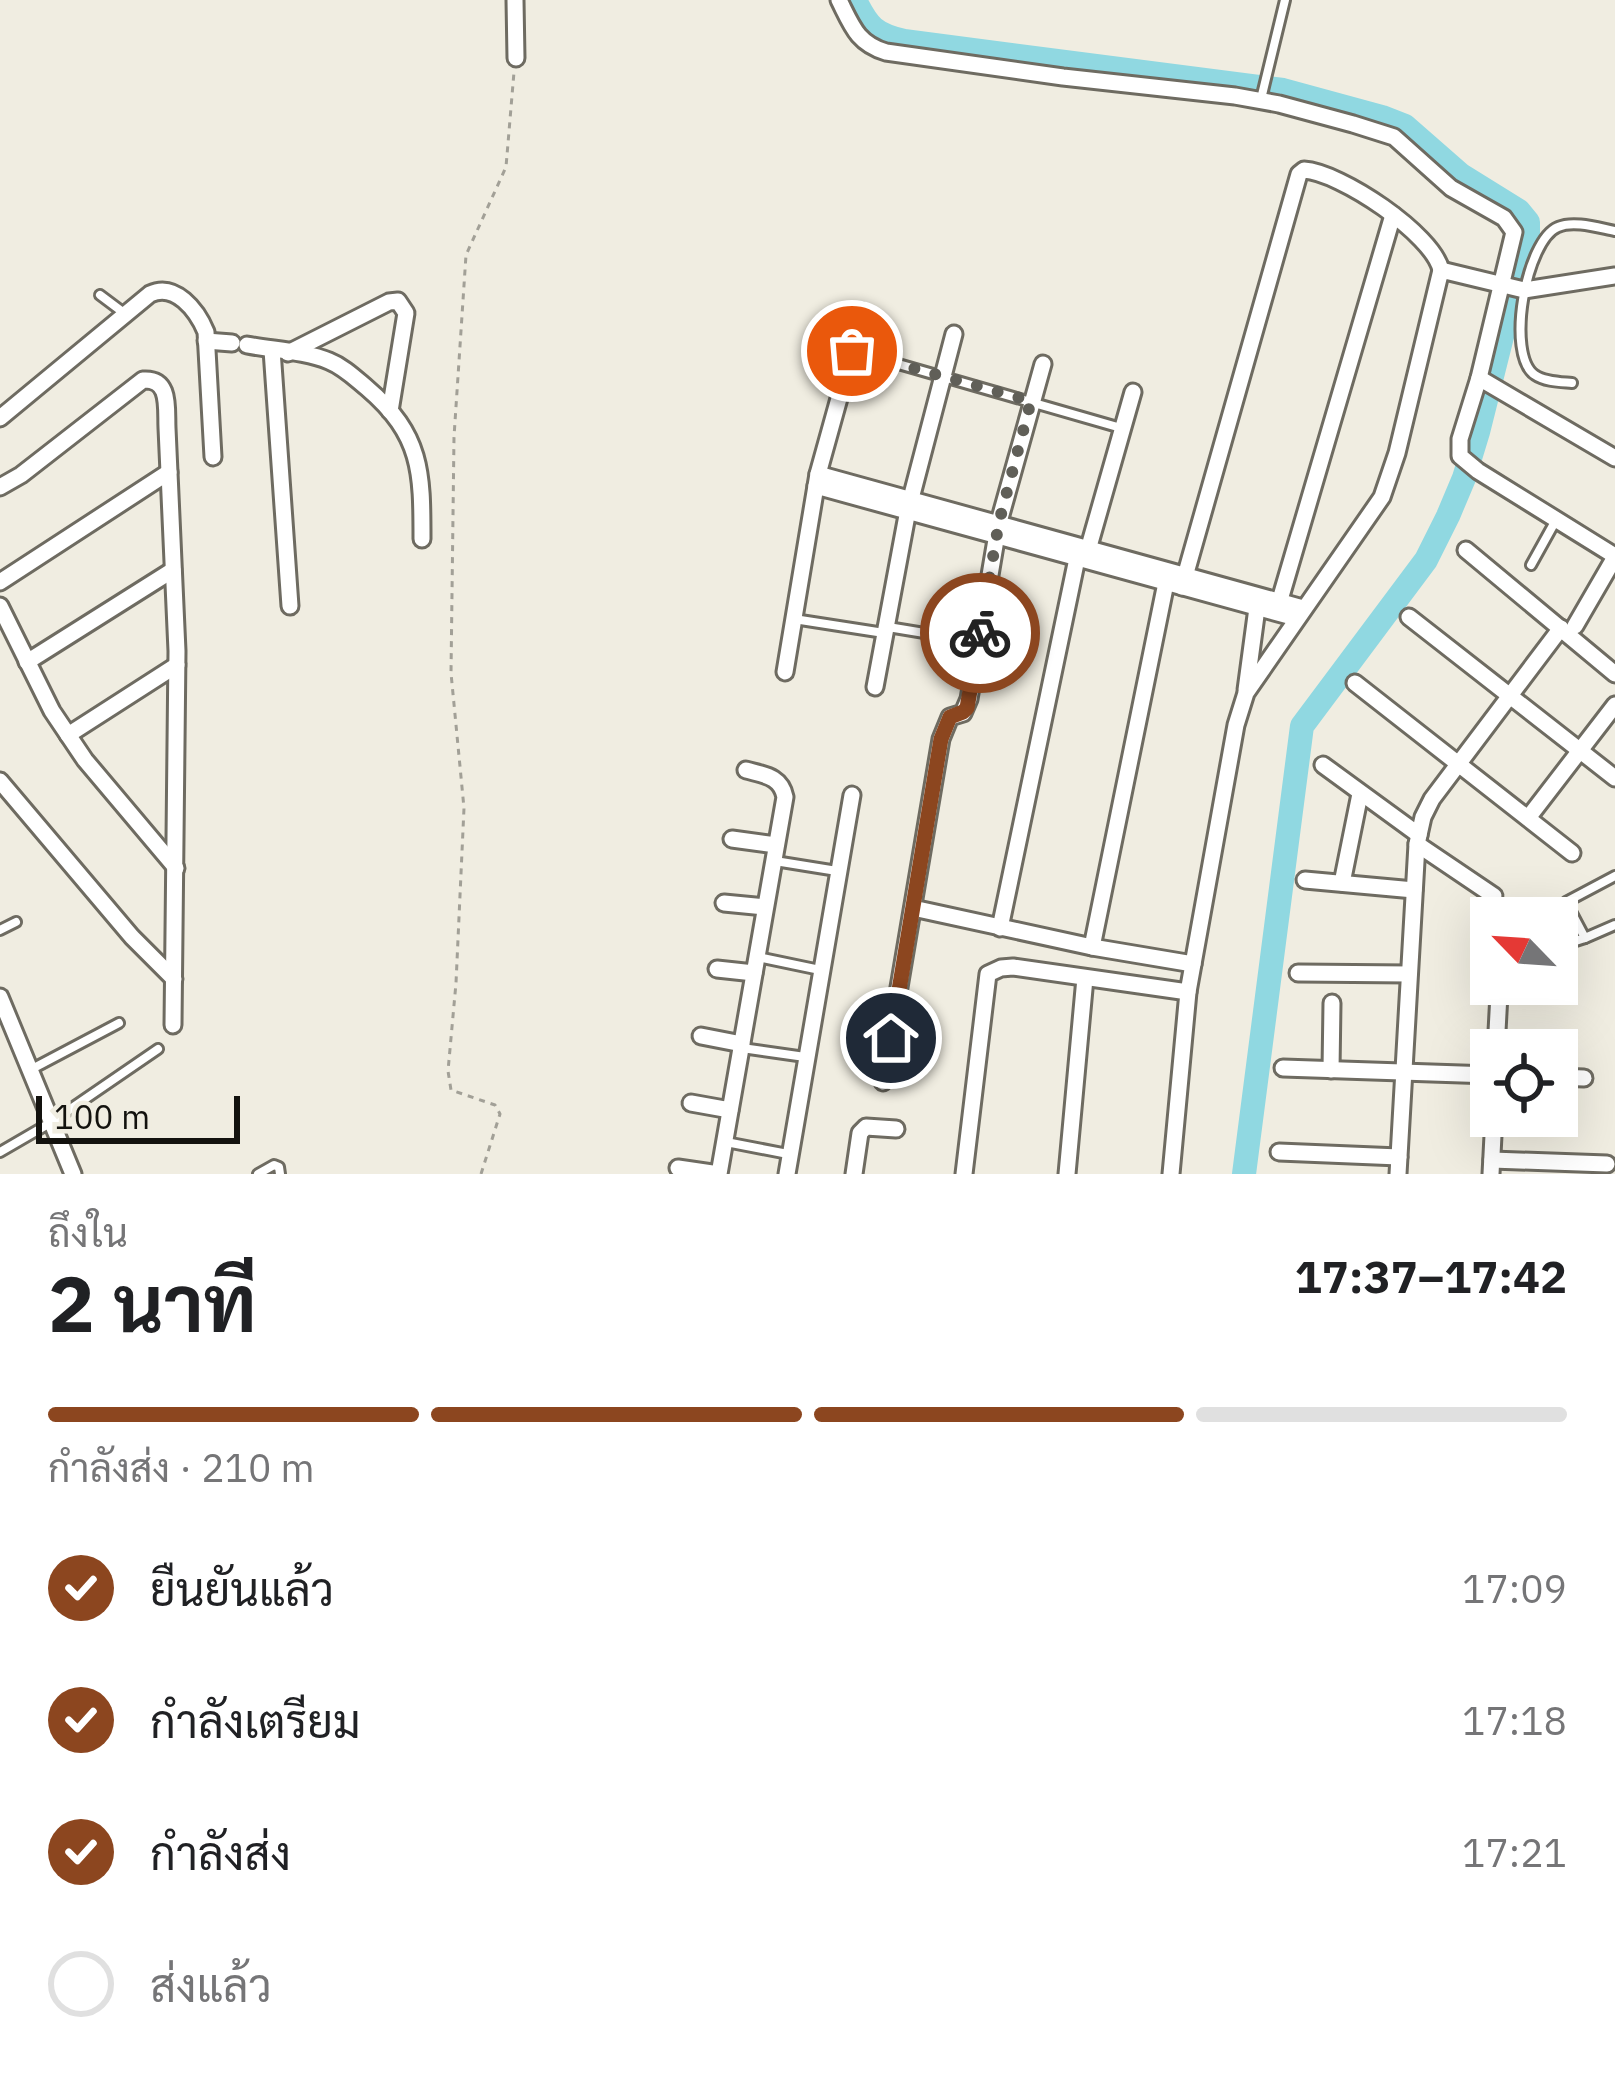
<!DOCTYPE html>
<html lang="th">
<head>
<meta charset="utf-8">
<style>
	:root { --surface:#fff; --page:#f2f2f2; --text:#202124; --muted:#757577; --line:#e0e0e0; --accent:#8c461f }
	body { margin:0; font-family:"IBM Plex Sans",Sarabun,sans-serif; background:var(--page); color:var(--text); height:100vh; display:flex; flex-direction:column; font-size:45px; white-space:nowrap }
	* { box-sizing:border-box; margin:0 }
	p { font-size:39px; color:var(--muted) }
	.icon { flex:none; width:66px; height:66px; fill:none; stroke:currentColor; stroke-width:2; stroke-linecap:round; stroke-linejoin:round }
	.map { position:relative; height:1174px; overflow:hidden }
	.details { display:flex; flex-direction:column; background:var(--surface); flex:1 }
	.details>* { flex:none }
	.needle { width:78px; rotate:295deg }
	.buttons { position:absolute; left:1470px; top:897px; display:grid; gap:24px }
	.buttons a { display:grid; place-items:center; width:108px; height:108px; border-radius:0px; background:var(--surface); box-shadow:0 12px 48px #0002; font-size:60px }
	.scale { position:absolute; left:36px; bottom:30px; width:204px; box-sizing:border-box; padding-left:12px; border:6px solid #13120e; border-top:0; font-size:33px; line-height:42px; white-space:nowrap; color:#13120e; -webkit-text-stroke:9px #f0ede1; paint-order:stroke }
	.pin { position:absolute; display:grid; place-items:center; width:102px; height:102px; color:#fff; margin:-51px; border:6px solid #fff; border-radius:50%; box-shadow:0 3px 12px #0007 }
	.courier { position:absolute; display:grid; place-items:center; width:120px; height:120px; margin:-60px; border:9px solid #8c461f; border-radius:50%; background:#fff; color:#222; box-shadow:0 3px 15px #0007 }
	.headline em { font-style:normal; font-weight:700 }
	.headline div { display:flex; flex-direction:column-reverse }
	.headline { display:flex; align-items:center; justify-content:space-between; height:204px; padding:0 48px }
	h1 { font-size:78px; font-weight:700; line-height:90px }
	.bar { display:grid; grid-template-columns:repeat(4,1fr); gap:18px 12px; align-content:center; height:144px; padding:0 48px }
	.bar i { height:15px; border-radius:9px; background:var(--line) }
	.bar .on { background:var(--accent) }
	.bar p { grid-column:span 4 }
	ol { padding:0 48px; list-style:none }
	li { display:flex; align-items:center; gap:36px; height:132px }
	li p { margin-inline-start:auto }
	li .icon { padding:12px; border-radius:50%; background:var(--accent); color:#fff; stroke-width:4 }
	li:last-child { color:var(--muted) }
	li i { width:66px; height:66px; border:6px solid var(--line); border-radius:50% }
	.map>svg:first-child { display:block }
	.lines { fill:none; stroke-linecap:round; stroke-linejoin:round }
	.river { stroke:#90d8e1; stroke-width:24 }
	.service-casing { stroke:#6e6b61; stroke-width:14 }
	.minor-casing { stroke:#6e6b61; stroke-width:21 }
	.path { stroke:#a2a097; stroke-width:3; stroke-dasharray:6 6; stroke-linecap:butt }
	.service { stroke:#fff; stroke-width:8 }
	.minor { stroke:#fff; stroke-width:15 }
	.done { stroke:#605f58; stroke-width:12; stroke-dasharray:0 21.6 }
	.route { stroke:#8c461f; stroke-width:15 }
</style>
</head>
<body>
<div class="map">
<svg width="1615" height="1174" viewBox="0 0 1615 1174">
	<rect width="100%" height="100%" fill="#f0ede1"/>
	<g class="lines">
		<path class="river" d="M855,0c13,27 20,34 49,41l379,49 99,27 23,9 56,49 58,36 9,11v11l-50,199 -14,46 -16,38 -22,44 -124,166 -58,448"/>
		<g class="service-casing">
			<g id="service">
				<polyline points="1261,99 1285,0"/>
				<polyline points="100,295 124,313"/>
				<polyline points="853,351 1121,428"/>
				<path d="M1572,383c-11,-1 -27,-1 -37,-8 -30,-20 -9,-135 23,-148 16,-7 41,1 57,4"/>
				<polyline points="1531,565 1556,520"/>
				<polyline points="794,619 884,633"/>
				<polyline points="888,627 979,642"/>
				<polyline points="775,861 837,871"/>
				<polyline points="1615,876 1566,902 1585,938 1615,925"/>
				<polyline points="0,930 16,922"/>
				<polyline points="1557,947 1585,938"/>
				<polyline points="758,957 820,970"/>
				<polyline points="742,1048 805,1057"/>
				<polyline points="30,1070 119,1023"/>
				<polyline points="726,1142 788,1154"/>
				<polyline points="0,1152 50,1123 158,1049"/>
				<polyline points="258,1174 274,1165 279,1167 280,1174"/>
			</g>
		</g>
		<g class="minor-casing">
			<g id="minor">
				<polyline points="515,0 516,58"/>
				<path d="M839,0c13,26 18,43 47,52l177,25 172,19 44,8 74,20 41,13 57,51 53,30 10,14 -35,146 -19,61v17l18,15 137,85"/>
				<polyline points="206,341 232,343"/>
				<path d="M247,345c26,5 58,6 82,16 15,6 26,17 38,27 55,47 55,84 55,151"/>
				<polyline points="272,350 290,606"/>
				<polyline points="288,353 389,302 398,301 406,313 390,411"/>
				<polyline points="1479,378 1615,458"/>
				<path d="M0,418l150,-124c25,-12 47,16 56,38l7,125"/>
				<polyline points="818,474 1303,608"/>
				<polyline points="816,486 1296,618"/>
				<path d="M0,487l21,-12 122,-95c28,-2 23,28 24,48l10,223 -4,374"/>
				<polyline points="1466,550 1615,674"/>
				<polyline points="1086,557 1133,392"/>
				<polyline points="0,582 169,472"/>
				<path d="M1182,587l117,-413 5,-4c36,2 129,64 137,100"/>
				<polyline points="0,606 52,711 85,760 176,868"/>
				<polyline points="1277,610 1393,215"/>
				<polyline points="1409,617 1615,778"/>
				<polyline points="1575,626 1615,557"/>
				<polyline points="27,662 173,570"/>
				<polyline points="785,672 818,474 863,312"/>
				<polyline points="1355,683 1572,853"/>
				<polyline points="875,687 908,510 954,334"/>
				<polyline points="1246,690 1257,608"/>
				<polyline points="68,735 177,665"/>
				<polyline points="1323,765 1419,835"/>
				<polyline points="0,781 132,937 174,979"/>
				<polyline points="1528,818 1615,705"/>
				<polyline points="732,839 776,845"/>
				<polyline points="1417,844 1494,896"/>
				<polyline points="1305,880 1414,890"/>
				<polyline points="1342,883 1360,794"/>
				<polyline points="724,903 765,907"/>
				<polyline points="913,908 1092,947 1193,964"/>
				<polyline points="1000,928 1079,549"/>
				<polyline points="1092,947 1168,573"/>
				<polyline points="717,969 754,973"/>
				<polyline points="1298,973 1409,974"/>
				<polyline points="0,997 73,1174"/>
				<polyline points="701,1036 742,1044"/>
				<polyline points="1496,1050 1499,994"/>
				<polyline points="1283,1068 1491,1075"/>
				<polyline points="1331,1070 1332,1003"/>
				<polyline points="1557,1077 1584,1078"/>
				<polyline points="883,1082 941,739 950,717 963,713 969,699 999,522 1043,364"/>
				<polyline points="691,1103 730,1110"/>
				<polyline points="1279,1152 1399,1157"/>
				<polyline points="1492,1160 1607,1164"/>
				<path d="M678,1168l41,6 66,-377c-4,-21 -21,-22 -39,-27"/>
				<polyline points="787,1174 852,795"/>
				<polyline points="854,1174 860,1133 866,1127 896,1129"/>
				<polyline points="964,1174 988,974 1001,968 1013,967 1188,992"/>
				<polyline points="1067,1174 1085,978"/>
				<polyline points="1171,1174 1188,992 1236,725 1246,693 1382,497 1397,453 1441,270 1524,290 1615,276"/>
				<polyline points="1398,1174 1417,844 1423,817 1432,799 1561,628"/>
				<polyline points="1491,1174 1494,1116"/>
			</g>
		</g>
		<polyline class="path" points="481,1174 500,1114 495,1105 451,1090 448,1071 456,983 464,808 451,673 454,437 466,255 506,167 514,72"/>
		<use href="#service" class="service"/>
		<use href="#minor" class="minor"/>
	</g>
	<g class="lines">
		<polyline class="done" points="852,351 1031,401 999,522 980,633"/>
		<polyline class="route" points="891,1038 941,739 950,717 963,712 967,708 980,633"/>
	</g>
</svg>
<div class="buttons">
<a><svg class="needle" viewBox="-14 -14 28 28"><path d="M0-13l5 13h-10z" fill="#e53935"/><path d="M0 13l5-13h-10z" fill="#757577"/></svg></a>
<a><svg class="icon" aria-label="locate" viewBox="0 0 24 24"><circle cx="12" cy="12" r="6"/><path d="M12 2v4M12 18v4M2 12h4M18 12h4"/></svg></a>
</div>
<div class="scale">100 m</div>
<div class="pin" style="left:852px;top:351px;background:#ea580c"><svg class="icon" aria-label="bag" viewBox="0 0 24 24"><path d="M5 8h14l-1 12H6zM9 8a3 3 0 0 1 6 0"/></svg></div>
<div class="pin" style="left:891px;top:1038px;background:#1f2937"><svg class="icon" aria-label="home" viewBox="0 0 24 24"><path d="M3 11l9-7 9 7M6 9v11h12V9"/></svg></div>
<div class="courier" style="left:980px;top:633px"><svg class="icon" aria-label="bike" viewBox="0 0 24 24"><circle cx="6" cy="16" r="4"/><circle cx="18" cy="16" r="4"/><path d="M6 16l4-8h5l3 8M10 8l3 8H6M13 5h3"/></svg></div>
</div>
<section class="details">
<div class="headline"><div><h1>2 นาที</h1><p>ถึงใน</p></div><em>17:37–17:42</em></div>
<div class="bar"><i class="on"></i><i class="on"></i><i class="on"></i><i></i><p>กำลังส่ง · 210 m</p></div>
<ol>
<li><svg class="icon" aria-label="check" viewBox="0 0 24 24"><path d="M5 12l5 5 9-10"/></svg>ยืนยันแล้ว<p>17:09</p></li>
<li><svg class="icon" aria-label="check" viewBox="0 0 24 24"><path d="M5 12l5 5 9-10"/></svg>กำลังเตรียม<p>17:18</p></li>
<li><svg class="icon" aria-label="check" viewBox="0 0 24 24"><path d="M5 12l5 5 9-10"/></svg>กำลังส่ง<p>17:21</p></li>
<li><i></i>ส่งแล้ว</li>
</ol>
</section>
</body>
</html>
